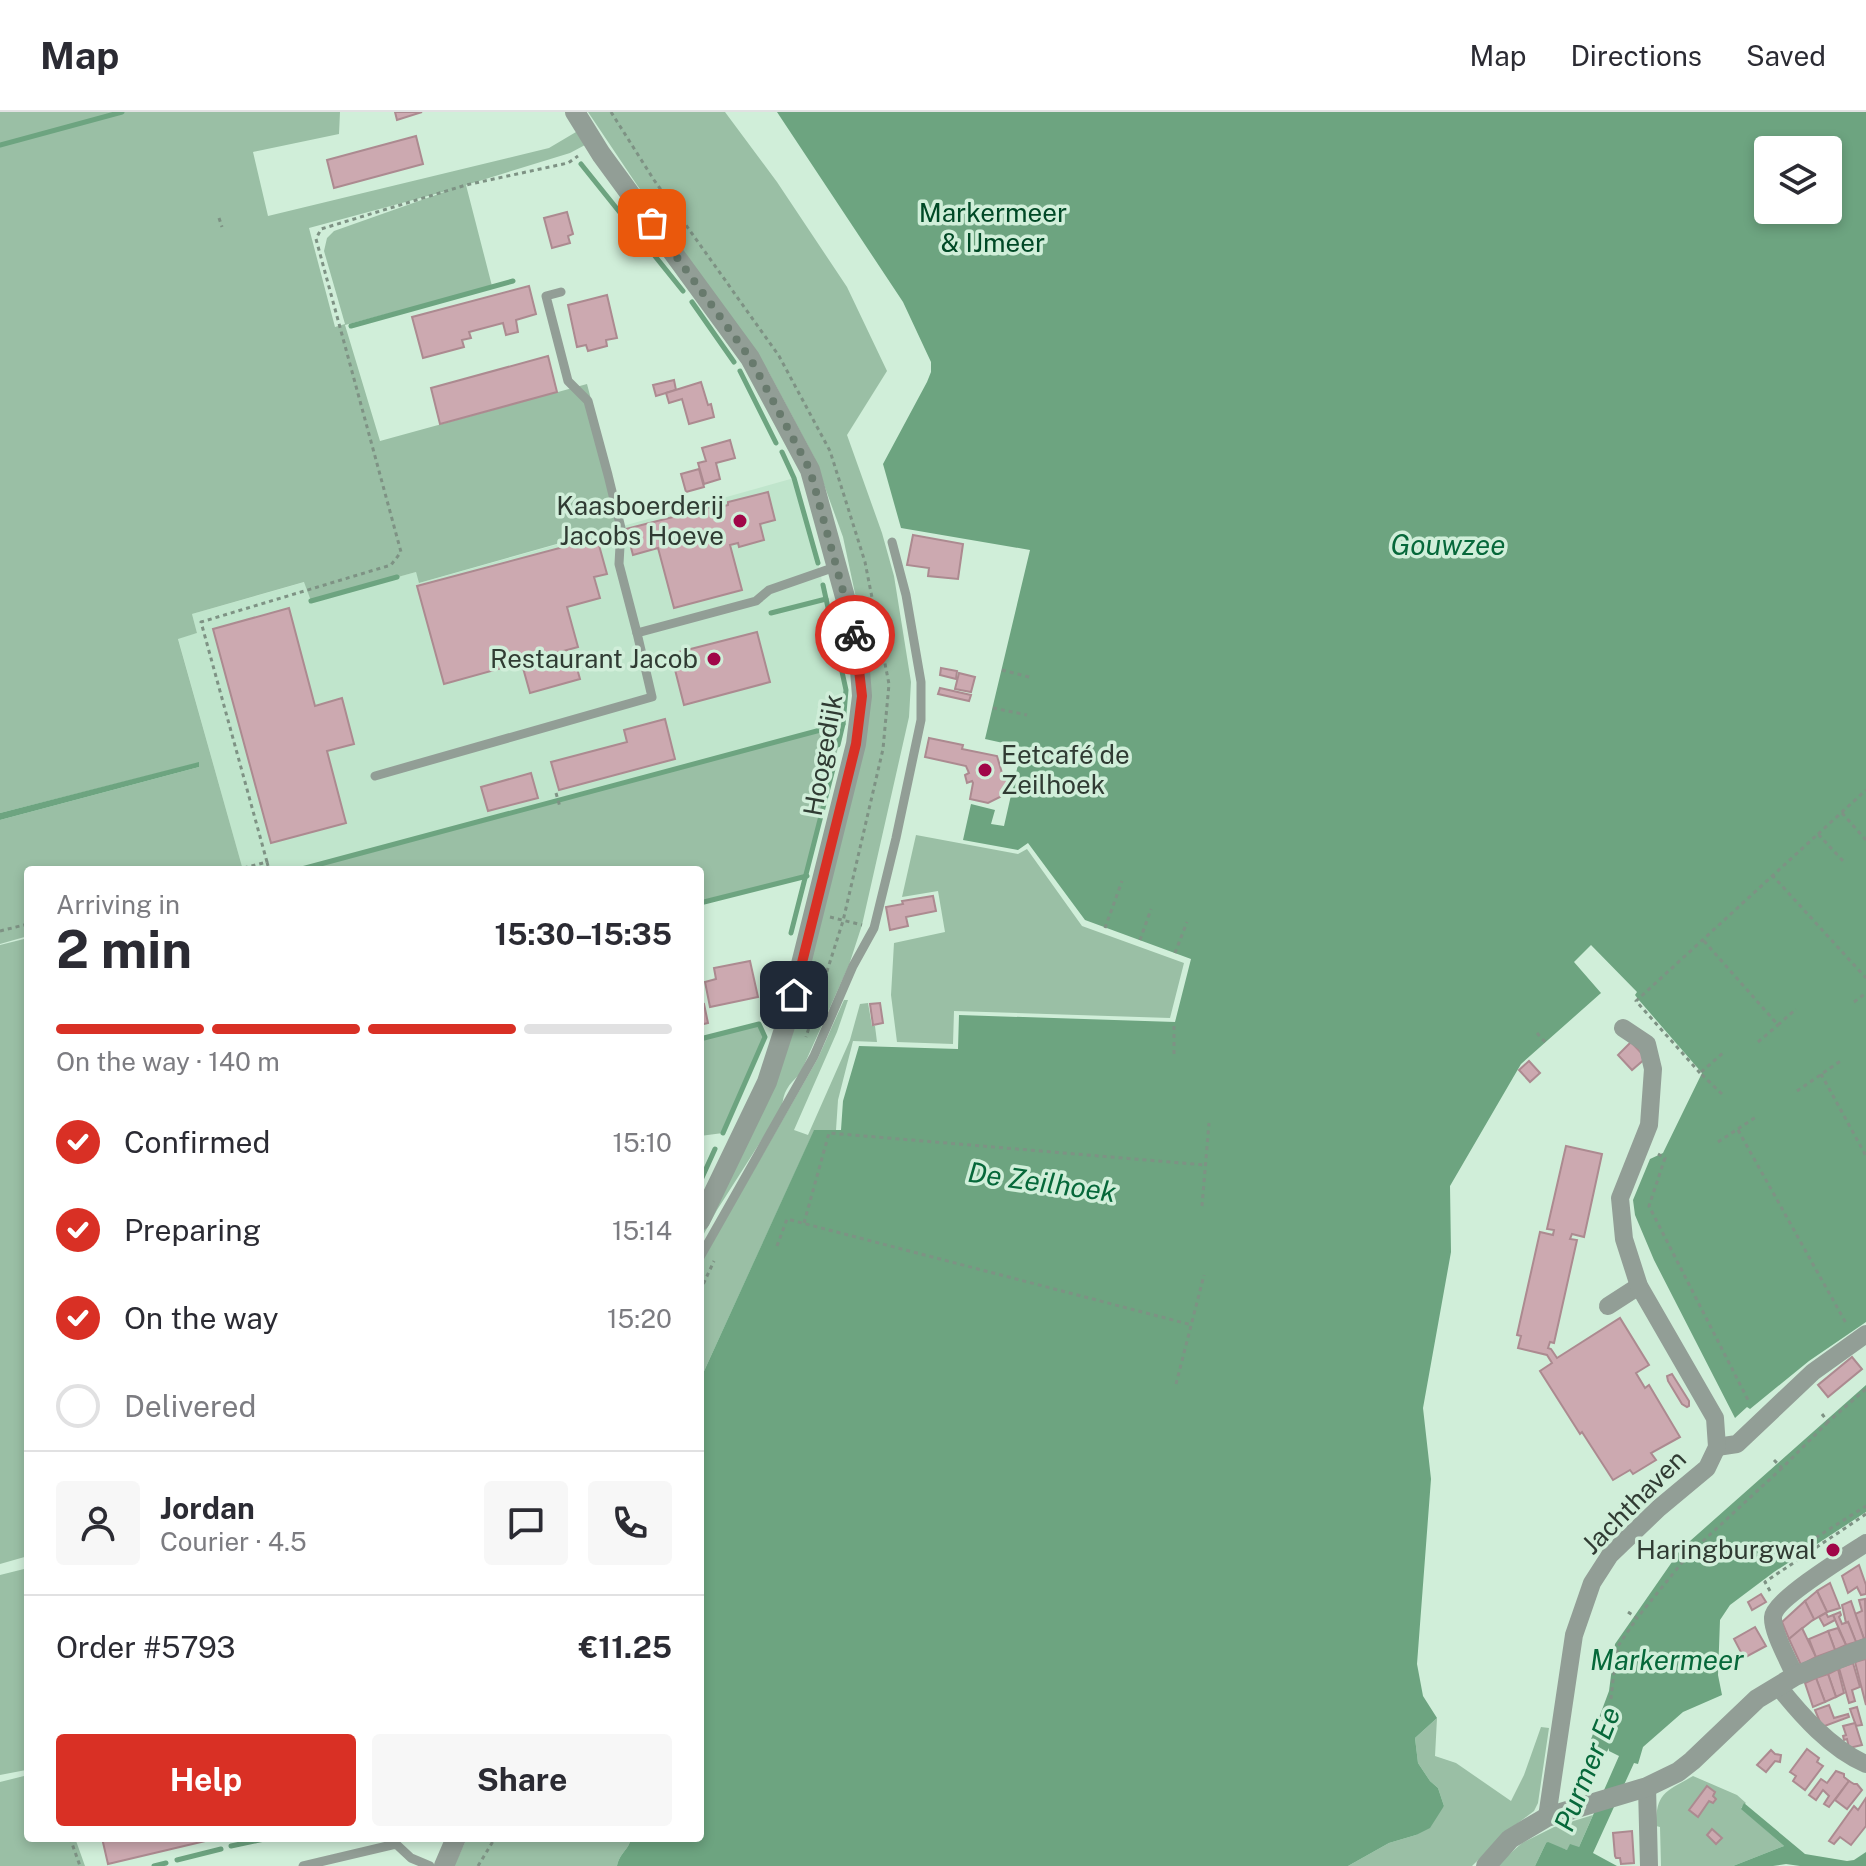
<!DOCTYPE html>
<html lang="en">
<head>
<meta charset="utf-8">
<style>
	:root { --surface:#fff; --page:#f7f7f7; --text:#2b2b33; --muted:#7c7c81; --line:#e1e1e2; --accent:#d93025 }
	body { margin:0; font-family:"Public Sans",sans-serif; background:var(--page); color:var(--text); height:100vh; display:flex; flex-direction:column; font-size:30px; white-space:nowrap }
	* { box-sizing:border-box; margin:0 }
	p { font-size:26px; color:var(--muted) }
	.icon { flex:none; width:44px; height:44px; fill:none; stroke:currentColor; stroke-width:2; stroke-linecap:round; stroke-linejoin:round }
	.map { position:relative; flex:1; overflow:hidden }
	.side { position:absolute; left:24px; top:754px; width:680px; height:976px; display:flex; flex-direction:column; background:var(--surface); border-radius:8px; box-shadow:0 4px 12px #0003 }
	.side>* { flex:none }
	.controls { position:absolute; left:1754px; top:24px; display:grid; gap:16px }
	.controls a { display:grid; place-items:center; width:88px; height:88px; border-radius:8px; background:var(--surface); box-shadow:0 4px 12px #0003; font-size:40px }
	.pin { position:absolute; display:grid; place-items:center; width:68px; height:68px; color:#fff; margin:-34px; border-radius:16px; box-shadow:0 4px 12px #0006 }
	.courier { position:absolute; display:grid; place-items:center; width:80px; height:80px; margin:-40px; border:6px solid #d93025; border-radius:50%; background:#fff; color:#222; box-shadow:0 2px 10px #0007 }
	.overview em { font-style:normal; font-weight:700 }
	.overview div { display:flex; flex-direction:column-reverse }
	.overview { display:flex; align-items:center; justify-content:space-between; height:136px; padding:0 32px }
	h1 { font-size:52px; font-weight:700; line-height:60px }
	.bar { display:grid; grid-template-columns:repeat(4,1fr); gap:12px 8px; align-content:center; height:96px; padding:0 32px }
	.bar i { height:10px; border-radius:6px; background:var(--line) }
	.bar .active { background:var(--accent) }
	.bar p { grid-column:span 4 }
	.line { display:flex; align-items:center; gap:20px; padding:0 32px; border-top:2px solid var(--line) }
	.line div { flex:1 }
	.round { display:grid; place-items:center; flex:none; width:84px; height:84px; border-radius:8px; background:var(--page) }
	ol { padding:0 32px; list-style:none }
	li { display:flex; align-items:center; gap:24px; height:88px }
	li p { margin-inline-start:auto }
	li .icon { padding:8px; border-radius:50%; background:var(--accent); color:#fff; stroke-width:4 }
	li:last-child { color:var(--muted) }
	li i { width:44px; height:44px; border:4px solid var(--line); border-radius:50% }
	.cta { display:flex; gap:16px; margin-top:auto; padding:16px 32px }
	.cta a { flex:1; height:92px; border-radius:8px; background:var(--accent); color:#fff; font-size:32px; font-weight:700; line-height:92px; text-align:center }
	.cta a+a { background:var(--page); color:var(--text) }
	header { display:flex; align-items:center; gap:48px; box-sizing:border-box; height:112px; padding:0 40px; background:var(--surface); border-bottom:2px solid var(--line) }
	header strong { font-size:38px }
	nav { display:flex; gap:44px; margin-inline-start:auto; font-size:28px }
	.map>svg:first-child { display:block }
	.built { fill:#c0e5cc }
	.green { fill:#9abfa5; fill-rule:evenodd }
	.water { fill:#6da480; fill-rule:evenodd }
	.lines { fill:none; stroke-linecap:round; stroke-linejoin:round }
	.stream { stroke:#6da480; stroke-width:5 }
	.building { fill:#cca9b0; stroke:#ac8a90; stroke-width:2 }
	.path { stroke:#7e9284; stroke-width:3; stroke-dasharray:4 4; stroke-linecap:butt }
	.service { stroke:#929e96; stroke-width:9 }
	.minor { stroke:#929e96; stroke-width:18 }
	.tertiary { stroke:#929e96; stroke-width:20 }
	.done { stroke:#687a6d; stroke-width:8; stroke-dasharray:0 14.4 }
	.route { stroke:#d93025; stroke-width:10 }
	.poi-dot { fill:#a00749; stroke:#d0eed9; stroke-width:3 }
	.labels { text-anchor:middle; stroke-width:7; stroke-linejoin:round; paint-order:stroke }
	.park-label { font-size:26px; fill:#004926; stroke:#d0eed9 }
	.poi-label { font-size:26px; fill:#303b33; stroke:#d0eed9; text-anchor:end }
	.street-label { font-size:26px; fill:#303b33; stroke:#d0eed9 }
	.water-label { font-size:28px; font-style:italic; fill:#06683a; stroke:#d0eed9 }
</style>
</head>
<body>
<header>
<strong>Map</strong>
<nav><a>Map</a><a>Directions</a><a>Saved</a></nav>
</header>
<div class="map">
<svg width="1866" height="1754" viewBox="0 0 1866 1754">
	<rect width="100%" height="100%" fill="#d0eed9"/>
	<polygon class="built" points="794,366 818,451 846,578 843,612 298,758 243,758 178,526 197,521 192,502 305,470 311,488 416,460 420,471"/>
	<g class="green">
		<path d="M0,0h340l-1,22 -86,18 15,64 281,-68 27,-16 9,13 -15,8 -104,32 26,101 -147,39 35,116 207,-57 37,141 -205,58 -3,-11 -105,29 -7,-19 -112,32 5,19 -19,6 65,231h-215v66l-28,8v-124l199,-53 -1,-4 -198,50zM450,78l-116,41 -7,7 -3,13 21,73 -10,3 -26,-99z"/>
		<path d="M588,0h137l52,70 70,105 40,84 -40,64 35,98 12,43 17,106 -2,35 -47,208 -13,40 -49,109c-12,11 -17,18 -18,34l-65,102 -17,31v-11l22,-45 108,-305 33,-249 -20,-94 -29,-80 -46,-86 -131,-186z"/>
		<polygon points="843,612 835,649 807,764 700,791 700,758 298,758"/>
		<polygon points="916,723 1018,742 1027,737 1082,814 1184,851 1170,906 954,899 953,932 897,930 891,883 894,831 945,820 938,779 902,785"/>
		<polygon points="28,826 28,1444 0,1452 0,833"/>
		<polygon points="844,888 848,888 837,920 794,1018 808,1023 850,928 860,892 868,891 872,914 875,914 877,930 853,929 838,988 836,1018 814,1019 700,1268 700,1152 818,946"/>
		<polygon points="759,912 765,925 723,1021 700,1024 700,927"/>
		<polygon points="28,1456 28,1661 26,1658 0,1663 0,1463"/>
		<polygon points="1437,1606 1435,1644 1456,1651 1511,1689 1524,1663 1541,1615 1549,1616 1538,1691 1534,1699 1510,1717 1472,1754 1348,1754 1389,1731 1416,1723 1444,1694 1438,1676 1430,1669 1418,1651 1415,1626"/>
		<polygon points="28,1663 28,1726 75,1726 85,1754 0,1754 0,1670"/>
		<path d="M1693,1664l44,19 9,8 -5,5 43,38 -51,20h-72l-1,-39 -4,-1c0,-34 10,-34 37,-50z"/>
		<polygon points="1593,1703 1579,1735 1567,1738 1546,1731 1535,1754 1496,1754 1522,1731 1554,1715"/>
		<path d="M467,1726h164c-2,12 -11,14 -14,28h-163z"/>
	</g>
	<g class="water">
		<path d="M777,0h1089v1210l-57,39 -59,48 -3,-2 -12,11 -81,-158 -19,-45 -2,-15 17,-41 13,-6 39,-80 -64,-74 -3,-4 2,-3 -46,-47 -17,17 27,31 -80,71 -71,122 1,66 -28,156 8,71 -14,185 6,32 14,22 -22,20 3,25 12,18 8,7 6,18 -14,22 -14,7 -27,8 -41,23h-731c3,-14 12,-16 14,-28h69v-458l114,-250h27l2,-29 16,-55 99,3 1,-34 216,7 16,-63 -106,-39 -57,-77 -10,7 -55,-10 8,-36 24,6 -4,14 13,2 18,-79 -37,-8 45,-189 -129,-22 -18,-64 44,-82 4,-10v-10l-28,-60zM1768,38h60v60h-60z"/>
		<polygon points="199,650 199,655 0,708 0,701"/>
		<polygon points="1866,1273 1866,1400 1774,1460 1730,1493 1720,1508 1718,1563 1722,1583 1683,1600 1643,1635 1638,1652 1634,1651 1593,1741 1617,1754 1535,1754 1546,1731 1548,1730 1567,1738 1570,1732 1579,1735 1619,1644 1609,1639 1609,1636 1604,1645 1596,1640 1587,1638 1609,1579 1615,1532 1681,1437"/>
		<polygon points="1744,1691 1805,1742 1847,1749 1854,1748 1866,1740 1866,1754 1800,1754 1786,1752 1773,1754 1733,1754 1784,1734 1741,1697"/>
	</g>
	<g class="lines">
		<g class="stream">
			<polyline points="0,33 122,0"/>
			<polyline points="581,52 683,179"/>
			<polyline points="692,190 734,250"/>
			<polyline points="351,214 513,169"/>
			<polyline points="740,259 776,331"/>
			<polyline points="782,340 794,366 818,451"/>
			<polyline points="823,473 846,578 843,612 838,633"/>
			<polyline points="311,489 397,465"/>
			<polyline points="771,501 826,487"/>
			<polyline points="298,758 843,612"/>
			<polyline points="700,791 807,764"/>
			<polyline points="791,821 835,649"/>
			<polyline points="700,927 759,912 765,925 723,1021"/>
			<polyline points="700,1070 715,1037"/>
			<polyline points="231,1734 269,1726"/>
			<polyline points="177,1748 221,1737"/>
			<polyline points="154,1754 166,1751"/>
		</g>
	</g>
	<g class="building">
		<polygon points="395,0 422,0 397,8"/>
		<polygon points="416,24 423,52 334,76 327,48"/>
		<polygon points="567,100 573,122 568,124 570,131 552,136 544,106"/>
		<polygon points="529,174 536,202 516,208 518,220 506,223 503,211 469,220 471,226 462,228 464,235 423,246 412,205"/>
		<polygon points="607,183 617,226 606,228 607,234 588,239 586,233 577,235 568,193"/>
		<polygon points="548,244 557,280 440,312 431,276"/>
		<polygon points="674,268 676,278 656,284 653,273"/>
		<polygon points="701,270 708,293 711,292 714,305 689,312 682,287 669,291 666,281"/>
		<polygon points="730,328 735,346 716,351 720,367 704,372 698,351 706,349 702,336"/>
		<polygon points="699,357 704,375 686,380 681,362"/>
		<polygon points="768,380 775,408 760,412 764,428 739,435 738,431 730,433 742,478 674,496 658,436 633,443 626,417 720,393 721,395 728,393 728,390"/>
		<polygon points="913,423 963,432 958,467 928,464 929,456 907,453"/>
		<polygon points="597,426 607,462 594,465 600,486 567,495 578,535 444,572 417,474"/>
		<polygon points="289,496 315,594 342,586 354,632 327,639 346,711 271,731 213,517"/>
		<polygon points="757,520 770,570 684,593 671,542"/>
		<polygon points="573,542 580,567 530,581 523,556"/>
		<polygon points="941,556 957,559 956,567 940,563"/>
		<polygon points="959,561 975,565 971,580 955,577"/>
		<polygon points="940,576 971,583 969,589 938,582"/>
		<polygon points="665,607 675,647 559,678 551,650 627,630 624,618"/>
		<polygon points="929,626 963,633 962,637 997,644 1002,661 1015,663 1013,670 1000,685 988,691 970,687 973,671 972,669 967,671 965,663 969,661 966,654 925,645"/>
		<polygon points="531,661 538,686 488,699 481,675"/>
		<polygon points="933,784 936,799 906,805 908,814 890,818 886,795 903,792 902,789"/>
		<polygon points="750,849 758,885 710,895 705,870 716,867 714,856"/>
		<polygon points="880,891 883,911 873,913 870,892"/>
		<polygon points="704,892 708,911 700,913 700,893"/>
		<polygon points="1631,930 1646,946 1632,958 1618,943"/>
		<polygon points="1529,949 1540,961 1530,970 1519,958"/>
		<polygon points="1566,1034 1602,1042 1584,1125 1572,1122 1570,1127 1577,1128 1554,1231 1550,1230 1548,1236 1551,1237 1557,1246 1620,1206 1649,1253 1636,1261 1645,1276 1649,1273 1680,1325 1651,1341 1656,1348 1633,1362 1630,1358 1613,1368 1582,1320 1580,1322 1540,1259 1552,1251 1547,1243 1518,1236 1521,1224 1517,1223 1540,1120 1553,1123 1554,1118 1547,1117"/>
		<polygon points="1852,1245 1862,1257 1828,1285 1818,1273"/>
		<polygon points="1672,1262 1689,1289 1689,1294 1687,1295 1682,1292 1668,1269 1667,1264"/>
		<polygon points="1859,1453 1866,1473 1866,1482 1861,1483 1857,1475 1848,1481 1842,1464"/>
		<polygon points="1830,1471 1840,1496 1827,1500 1817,1479"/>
		<polygon points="1817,1479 1827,1500 1813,1508 1805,1489"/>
		<polygon points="1761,1482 1766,1490 1752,1498 1748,1490"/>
		<polygon points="1865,1487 1866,1526 1864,1527 1855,1502 1862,1499 1859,1488"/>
		<polygon points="1805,1489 1814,1507 1789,1527 1782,1510"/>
		<polygon points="1851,1489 1864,1527 1856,1530 1848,1510 1846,1511 1842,1493"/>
		<polygon points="1840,1500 1841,1503 1839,1505 1842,1512 1848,1510 1856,1530 1846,1533 1833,1503"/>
		<polygon points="1826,1501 1828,1505 1833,1503 1835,1508 1824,1514 1819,1505"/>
		<polygon points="1755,1515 1766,1534 1744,1546 1734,1527"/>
		<polygon points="1802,1516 1816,1545 1801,1553 1789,1527"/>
		<polygon points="1838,1516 1846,1533 1835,1538 1828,1519"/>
		<polygon points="1828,1519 1835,1538 1816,1545 1809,1527"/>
		<polygon points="1866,1547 1866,1593 1855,1550"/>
		<polygon points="1853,1551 1860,1575 1852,1578 1855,1589 1849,1591 1839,1556"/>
		<polygon points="1838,1557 1844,1581 1836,1585 1828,1562"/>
		<polygon points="1828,1562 1836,1585 1825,1590 1816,1566"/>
		<polygon points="1816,1566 1825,1590 1813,1595 1805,1571"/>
		<polygon points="1829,1593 1834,1606 1848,1602 1849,1605 1822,1615 1815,1598"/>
		<polygon points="1857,1595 1862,1613 1856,1614 1850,1597"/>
		<polygon points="1855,1611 1862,1633 1849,1636 1847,1627 1844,1628 1843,1624 1846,1623 1843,1614"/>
		<polygon points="1807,1637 1819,1646 1817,1650 1823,1654 1805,1678 1793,1669 1796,1664 1790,1660"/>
		<polygon points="1771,1638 1775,1642 1781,1643 1780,1650 1775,1649 1766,1660 1757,1653"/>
		<polygon points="1836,1659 1844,1662 1844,1665 1849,1669 1829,1695 1824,1692 1829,1684 1823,1678 1816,1688 1809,1683 1821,1667 1827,1671"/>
		<polygon points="1849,1669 1854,1672 1857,1672 1862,1678 1847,1697 1835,1688"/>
		<polygon points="1707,1674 1715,1680 1713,1684 1716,1687 1713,1691 1709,1689 1698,1705 1689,1698"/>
		<polygon points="1866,1686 1866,1714 1851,1733 1840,1725 1834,1732 1829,1729 1854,1694 1858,1698"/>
		<polygon points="1712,1717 1722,1726 1716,1732 1707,1723"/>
		<polygon points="1632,1719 1634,1751 1621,1752 1620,1746 1616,1746 1615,1744 1613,1721"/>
		<polygon points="102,1726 218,1726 108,1752"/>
	</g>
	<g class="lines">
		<g class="path">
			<polyline points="611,0 654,68 779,244 830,339 865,450 889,572 883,637 843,809 806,925"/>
			<polyline points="219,106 222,115"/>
			<polyline points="1002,558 1033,566"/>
			<polyline points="993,596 1027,603"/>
			<polyline points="556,681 560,695"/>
			<polyline points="1842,701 1866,728"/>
			<polyline points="1818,722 1866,678"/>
			<polyline points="267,750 201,510 391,453 401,440 316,127 321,117 466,73 568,51 578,44"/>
			<polyline points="236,758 267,750 269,758"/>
			<polyline points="1772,763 1866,866"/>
			<polyline points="830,805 862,813"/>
			<polyline points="1105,816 1122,769"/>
			<polyline points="0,819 28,812"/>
			<polyline points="1140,828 1151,797"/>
			<polyline points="1704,829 1778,913 1796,897"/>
			<polyline points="1175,841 1187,810"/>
			<polyline points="1854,890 1866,881"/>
			<polyline points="1537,921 1547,932"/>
			<polyline points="1758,930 1778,913"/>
			<polyline points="1174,942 1174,910"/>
			<polyline points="1700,961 1636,889 1818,722 1844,750"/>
			<polyline points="1821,962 1866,1044"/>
			<polyline points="1797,979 1842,948"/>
			<polyline points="1722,982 1700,961 1724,940"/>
			<polyline points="1738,1018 1847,1213"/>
			<polyline points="1718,1030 1756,1005"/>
			<polyline points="1658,1042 1665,1046 1649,1094 1748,1288"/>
			<polyline points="1202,1094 1209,1011"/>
			<polyline points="804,1111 829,1021 1205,1053"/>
			<polyline points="777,1134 787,1107 1192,1213"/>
			<polyline points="700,1179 714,1149"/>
			<polyline points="1176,1272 1204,1163"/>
			<polyline points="1822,1302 1828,1310 1866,1277"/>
			<polyline points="1774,1348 1782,1356 1828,1310"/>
			<polyline points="1809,1430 1866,1394"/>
			<polyline points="1770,1479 1765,1470 1866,1402"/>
			<polyline points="1628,1500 1637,1506 1689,1442 1782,1356"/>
			<polyline points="1608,1557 1614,1559 1618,1534 1637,1506"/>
			<polyline points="1611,1587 1614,1559"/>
			<polyline points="70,1726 80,1754"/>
			<polyline points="478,1754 495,1726"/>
		</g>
		<g class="service">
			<polyline points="561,180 546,184 568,269 588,289 608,363 621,416 619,452 637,521"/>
			<polyline points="375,664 652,585 637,521 756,489 769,478 838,454"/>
			<polyline points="700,1145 814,944 853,854 874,816 896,726 921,608 921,570 906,483 892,430"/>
			<polyline points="303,1754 396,1732 411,1746 430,1754"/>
		</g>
		<g class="minor">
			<polyline points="1608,1194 1639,1174"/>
			<polyline points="1717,1335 1737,1332 1813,1260 1866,1222"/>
			<path d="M1795,1564c-6,-15 -23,-44 -22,-59 1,-17 76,-63 93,-74"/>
			<path d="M1778,1574c23,29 53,63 88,78"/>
			<polyline points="1647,1675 1649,1754"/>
			<polyline points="1547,1705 1574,1523 1592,1471 1610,1443 1659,1396 1707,1356 1717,1335 1715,1306 1639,1174 1624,1127 1620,1086 1649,1013 1653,957 1647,932 1623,916"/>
		</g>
		<g class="tertiary">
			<polyline points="575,0 601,42 750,246 810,358 858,532 862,584 856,632 787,908 767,970 700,1109"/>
			<polyline points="444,1754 456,1726"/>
			<polyline points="1486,1754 1510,1727 1547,1705 1647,1675 1678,1660 1692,1649 1757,1587 1795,1564 1866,1536"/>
		</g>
	</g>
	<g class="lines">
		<polyline class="done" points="652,111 750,246 810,358 855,523"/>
		<polyline class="route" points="794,883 856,632 862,584 855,523"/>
	</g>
	<g class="poi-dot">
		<circle cx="740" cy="409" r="8"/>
		<circle cx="714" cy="547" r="8"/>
		<circle cx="985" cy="658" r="8"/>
		<circle cx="1833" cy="1438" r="8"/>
	</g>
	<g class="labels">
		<g class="park-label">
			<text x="993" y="110">Markermeer<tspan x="993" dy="30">&amp; IJmeer</tspan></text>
		</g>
		<g class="poi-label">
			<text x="724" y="403">Kaasboerderij<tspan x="724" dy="30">Jacobs Hoeve</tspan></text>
			<text x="698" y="556">Restaurant Jacob</text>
			<text x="1001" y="652" text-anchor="start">Eetcafé de<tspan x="1001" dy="30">Zeilhoek</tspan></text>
			<text x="1817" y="1447">Haringburgwal</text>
		</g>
		<g class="street-label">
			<text transform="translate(823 643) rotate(-80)" y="9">Hoogedijk</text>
			<text transform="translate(1634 1390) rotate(-45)" y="9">Jachthaven</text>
		</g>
		<g class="water-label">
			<text x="1448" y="443">Gouwzee</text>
			<text transform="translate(1042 1070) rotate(8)" y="10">De Zeilhoek</text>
			<text x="1667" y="1558">Markermeer</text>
			<text transform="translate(1587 1657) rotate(-68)" y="10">Purmer Ee</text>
		</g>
	</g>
</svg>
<div class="controls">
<a><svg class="icon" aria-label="layers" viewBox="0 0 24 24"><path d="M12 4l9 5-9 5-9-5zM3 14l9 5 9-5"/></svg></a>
</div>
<div class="pin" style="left:652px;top:111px;background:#ea580c"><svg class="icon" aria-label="bag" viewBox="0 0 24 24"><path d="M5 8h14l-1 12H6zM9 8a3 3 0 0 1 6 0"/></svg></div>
<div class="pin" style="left:794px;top:883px;background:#1f2937"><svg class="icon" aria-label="home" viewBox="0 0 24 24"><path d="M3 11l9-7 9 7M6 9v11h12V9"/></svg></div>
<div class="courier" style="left:855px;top:523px"><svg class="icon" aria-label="bike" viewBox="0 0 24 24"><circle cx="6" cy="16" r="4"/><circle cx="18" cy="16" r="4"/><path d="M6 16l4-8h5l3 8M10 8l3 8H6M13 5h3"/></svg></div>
<section class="side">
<div class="overview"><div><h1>2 min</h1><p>Arriving in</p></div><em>15:30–15:35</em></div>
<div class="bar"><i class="active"></i><i class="active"></i><i class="active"></i><i></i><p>On the way · 140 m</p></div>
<ol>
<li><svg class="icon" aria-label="check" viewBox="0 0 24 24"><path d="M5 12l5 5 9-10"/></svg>Confirmed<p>15:10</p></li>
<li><svg class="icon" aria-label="check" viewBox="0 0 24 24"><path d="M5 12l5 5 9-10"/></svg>Preparing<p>15:14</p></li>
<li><svg class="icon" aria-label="check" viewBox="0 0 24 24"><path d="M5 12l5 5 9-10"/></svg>On the way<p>15:20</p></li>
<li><i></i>Delivered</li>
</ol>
<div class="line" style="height:144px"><a class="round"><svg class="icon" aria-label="person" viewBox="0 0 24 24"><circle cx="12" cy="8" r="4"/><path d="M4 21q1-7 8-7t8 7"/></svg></a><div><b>Jordan</b><p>Courier · 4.5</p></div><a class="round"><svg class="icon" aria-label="chat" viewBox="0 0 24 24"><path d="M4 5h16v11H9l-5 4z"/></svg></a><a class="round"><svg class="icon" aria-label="phone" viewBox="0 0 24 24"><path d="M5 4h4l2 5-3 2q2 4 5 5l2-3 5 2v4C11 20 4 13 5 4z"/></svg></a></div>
<div class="line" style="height:104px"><div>Order #5793</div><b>€11.25</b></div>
<div class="cta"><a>Help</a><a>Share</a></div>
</section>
</div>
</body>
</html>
